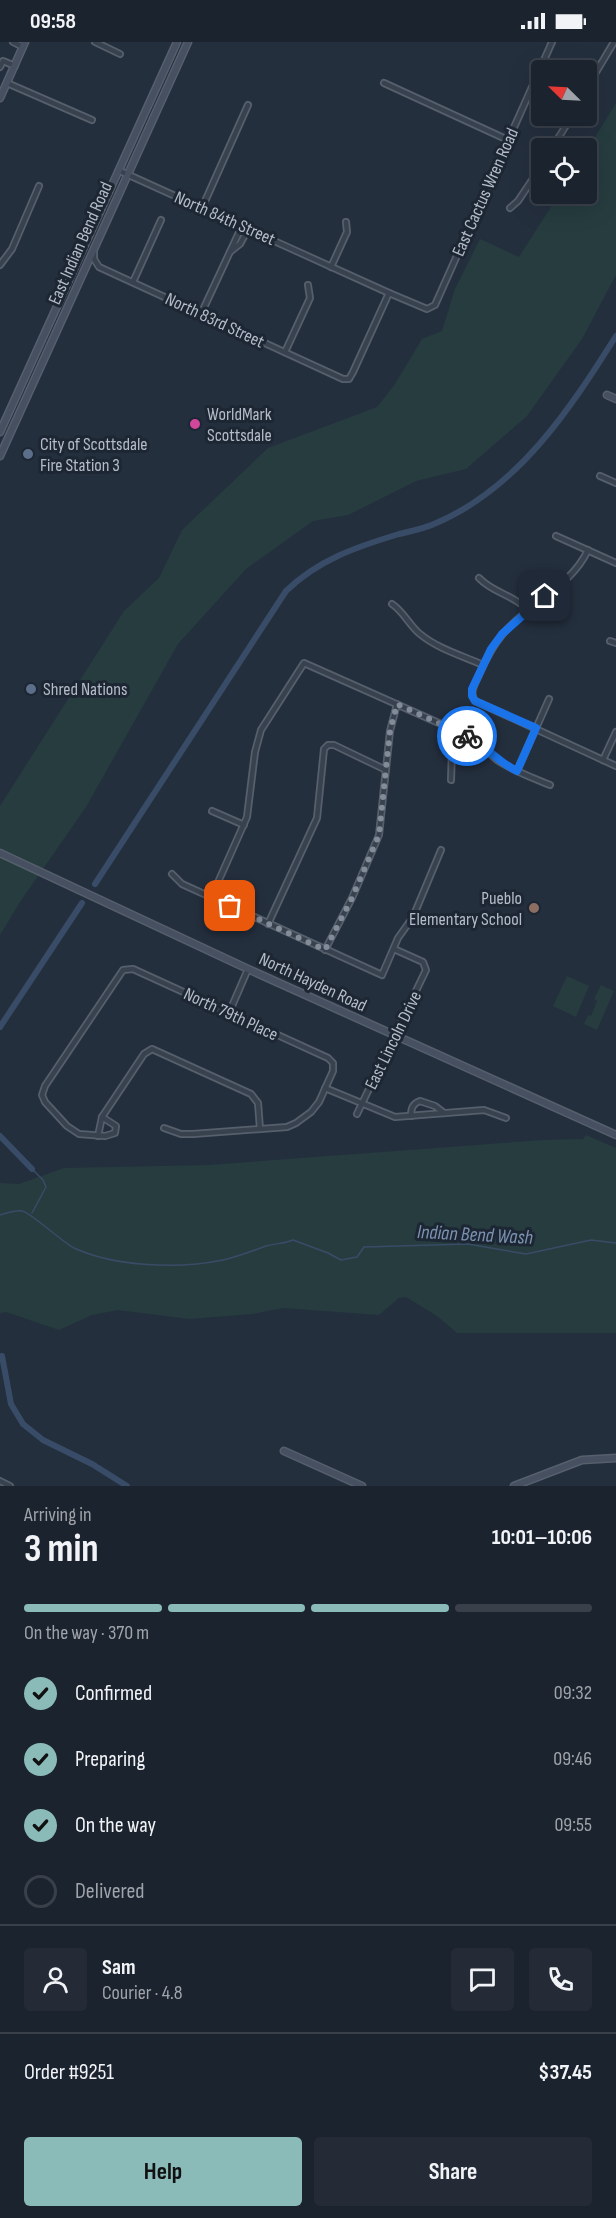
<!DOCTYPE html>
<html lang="en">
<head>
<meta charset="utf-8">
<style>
	:root { --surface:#1b232e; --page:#242b36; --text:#f1f3f6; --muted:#a0a4aa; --line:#39404a; --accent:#8bbbb9 }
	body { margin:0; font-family:"Sofia Sans Condensed",sans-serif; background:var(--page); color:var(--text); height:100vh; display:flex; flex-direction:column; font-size:22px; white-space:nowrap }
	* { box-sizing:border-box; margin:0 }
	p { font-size:20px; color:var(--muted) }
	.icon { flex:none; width:33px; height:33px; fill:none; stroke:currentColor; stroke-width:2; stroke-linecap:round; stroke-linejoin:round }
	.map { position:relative; height:1444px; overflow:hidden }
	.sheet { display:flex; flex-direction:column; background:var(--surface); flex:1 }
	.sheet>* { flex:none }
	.needle { width:39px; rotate:294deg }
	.fabs { position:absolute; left:531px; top:18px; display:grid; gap:12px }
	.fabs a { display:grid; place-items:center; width:66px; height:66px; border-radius:6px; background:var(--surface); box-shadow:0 6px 24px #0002,0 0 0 2px var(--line); font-size:30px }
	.pin { position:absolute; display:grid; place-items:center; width:51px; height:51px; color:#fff; margin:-26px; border-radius:12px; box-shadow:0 3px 9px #0006 }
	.courier { position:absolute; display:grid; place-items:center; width:60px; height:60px; margin:-30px; border:4px solid #1a73e8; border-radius:50%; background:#fff; color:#222; box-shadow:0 2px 8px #0007 }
	.headline em { font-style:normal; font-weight:700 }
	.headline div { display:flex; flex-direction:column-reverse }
	.headline { display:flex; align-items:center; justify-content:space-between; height:102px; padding:0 24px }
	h1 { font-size:39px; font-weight:700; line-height:45px }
	.bar { display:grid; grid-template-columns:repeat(4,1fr); gap:9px 6px; align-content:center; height:72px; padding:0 24px }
	.bar i { height:8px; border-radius:4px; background:var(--line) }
	.bar .on { background:var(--accent) }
	.bar p { grid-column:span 4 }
	.line { display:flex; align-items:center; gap:15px; padding:0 24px; border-top:2px solid var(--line) }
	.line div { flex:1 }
	.round { display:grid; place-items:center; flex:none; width:63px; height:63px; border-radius:6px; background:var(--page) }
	ol { padding:0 24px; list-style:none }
	li { display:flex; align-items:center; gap:18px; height:66px }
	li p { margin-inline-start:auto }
	li .icon { padding:6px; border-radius:50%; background:var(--accent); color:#111; stroke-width:4 }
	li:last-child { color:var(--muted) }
	li i { width:33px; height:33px; border:3px solid var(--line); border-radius:50% }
	.cta { display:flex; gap:12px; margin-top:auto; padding:12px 24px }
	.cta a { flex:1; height:69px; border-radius:6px; background:var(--accent); color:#111; font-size:24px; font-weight:700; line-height:69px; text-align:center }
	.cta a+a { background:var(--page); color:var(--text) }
	.status { display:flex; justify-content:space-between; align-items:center; height:42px; padding:0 30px; background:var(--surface); direction:ltr }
	.status svg { height:16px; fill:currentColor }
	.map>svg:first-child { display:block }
	.green { fill:#263c3f }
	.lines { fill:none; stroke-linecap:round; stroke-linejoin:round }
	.stream { stroke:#394c67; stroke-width:1.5 }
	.canal { stroke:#394c67; stroke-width:6 }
	.street-casing { stroke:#565f6c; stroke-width:8 }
	.secondary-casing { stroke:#565f6c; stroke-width:9 }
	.street { stroke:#38414e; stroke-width:4.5 }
	.secondary { stroke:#465061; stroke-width:6 }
	.done { stroke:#828b98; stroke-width:6; stroke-dasharray:0 10.8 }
	.route { stroke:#1a73e8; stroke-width:8 }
	.hotel-dot { fill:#d1479c; stroke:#1d2633; stroke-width:2 }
	.service-dot { fill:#5c6f8a; stroke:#1d2633; stroke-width:2 }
	.education-dot { fill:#8d6e63; stroke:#1d2633; stroke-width:2 }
	.labels { text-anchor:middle; stroke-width:6; stroke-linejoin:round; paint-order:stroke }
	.street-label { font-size:18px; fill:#b4bcc9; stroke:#1d2633 }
	.poi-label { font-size:18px; fill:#b4bcc9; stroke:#1d2633; text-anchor:start }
	.water-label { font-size:20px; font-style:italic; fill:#7c92b1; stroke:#1d2633 }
</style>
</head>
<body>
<div class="status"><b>09:58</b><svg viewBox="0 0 49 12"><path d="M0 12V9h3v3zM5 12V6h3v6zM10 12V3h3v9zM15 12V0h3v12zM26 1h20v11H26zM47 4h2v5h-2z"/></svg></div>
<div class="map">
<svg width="616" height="1444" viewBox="0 0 616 1444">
	<rect width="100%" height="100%" fill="#242f3e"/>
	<g class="green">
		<polygon points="616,61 616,233 582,297 527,374 466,427 416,439 348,473 313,479 246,527 178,602 86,765 20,860 0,893 0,764 124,569 159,536 182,488 268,406 377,365 395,342 422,297 442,289 455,247 480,197 519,215 559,152 586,152 587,108"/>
		<polygon points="567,934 589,944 576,975 553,964"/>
		<polygon points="601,943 614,949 597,988 584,982 588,973 591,974 597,959 594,957"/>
		<polygon points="586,1093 616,1106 616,1291 457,1291 437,1274 406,1255 399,1256 379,1273 283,1266 253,1272 189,1277 118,1268 92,1273 59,1288 6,1270 0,1271 0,1141 19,1142 64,1126 209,1123 542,1098 583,1097"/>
	</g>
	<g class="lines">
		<g class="stream">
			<polyline points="32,1127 43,1138 46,1145 32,1171"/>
			<path d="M0,1173c7,-2 15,-5 22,-4 7,0 40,31 52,37 41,19 105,21 149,12 14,-3 29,-9 43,-14 10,-3 18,-2 27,-6l35,13 13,7 16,-3 7,-10 104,-3 58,10 65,-14 25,3"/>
		</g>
		<g class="canal">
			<path d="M95,842l191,-293c32,-31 70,-44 113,-57 12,-3 24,-5 35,-10 84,-35 136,-115 182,-188"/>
			<polyline points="0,985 82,861"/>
			<polyline points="0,1094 32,1127"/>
			<polyline points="2,1314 11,1362 23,1382 43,1398 92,1422 127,1444"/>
		</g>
		<g class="street-casing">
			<g id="street">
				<polyline points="13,0 23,5"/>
				<polyline points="95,0 120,12"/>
				<polyline points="0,25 3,19 15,24"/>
				<polyline points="7,41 92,78"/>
				<polyline points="384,41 508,98"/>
				<polyline points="586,47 614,0"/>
				<polyline points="552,106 572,74"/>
				<polyline points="120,129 389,251 427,267 435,263 552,0"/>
				<polyline points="202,166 248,63"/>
				<polyline points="510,166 518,159 542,123"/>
				<polyline points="94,210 94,217 99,225 343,337 349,337 353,330 389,251"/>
				<polyline points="230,210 240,202 248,187"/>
				<polyline points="0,223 12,207 39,144"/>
				<polyline points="331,225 347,190 346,180"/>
				<polyline points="133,240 161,178"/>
				<polyline points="201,272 242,184"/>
				<polyline points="285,310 310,256 308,243"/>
				<polyline points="600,434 616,441"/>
				<polyline points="556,494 616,521"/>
				<path d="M588,508c-17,37 -61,54 -86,85 -10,12 -17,26 -23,40 -4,9 -10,17 -4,26l141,65"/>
				<path d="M479,536c14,15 35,17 49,32"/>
				<path d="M392,562c12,8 17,21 28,30 18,15 43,22 63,31"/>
				<polyline points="610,599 616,601"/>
				<polyline points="603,718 616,690"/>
				<polyline points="517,729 549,657"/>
				<polyline points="451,738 452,707 457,689"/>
				<polyline points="212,769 244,783"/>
				<polyline points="172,832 182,842 382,933 398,896 413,875 441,808"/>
				<path d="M211,856l36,-81 8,-65 6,-22 43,-67 164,73c12,6 19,16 29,24 16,11 36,18 53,25"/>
				<polyline points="268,882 317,776 324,707 328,703 334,703 386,728"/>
				<polyline points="325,908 352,856 379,793 390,689 397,662"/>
				<polyline points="229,971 248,927"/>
				<polyline points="325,1046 395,1075 484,1068 506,1076"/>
				<polyline points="357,1072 426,928 423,920 394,907"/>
				<path d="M411,1074c0,-7 1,-12 9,-15l15,5 9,7"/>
				<polyline points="102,1075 116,1084 115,1091 105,1094 79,1092 67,1084 45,1060 42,1053 45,1044 123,928 133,927 328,1016 333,1021 333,1029 319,1060 311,1070 296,1081 287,1085 193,1092 181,1092 164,1086"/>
				<polyline points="98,1094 102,1075 144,1012 152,1007 251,1052 258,1061 260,1087"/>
				<polyline points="0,1439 10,1444"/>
			</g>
		</g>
		<g class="secondary-casing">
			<g id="secondary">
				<polyline points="0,56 25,0"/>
				<polyline points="607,353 616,357"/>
				<polyline points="0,390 177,0"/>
				<polyline points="0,414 188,0"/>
				<polyline points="0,811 248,927 616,1093"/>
				<polyline points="284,1409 362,1444"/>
				<polyline points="514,1444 582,1418 616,1416"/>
			</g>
		</g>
		<use href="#street" class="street"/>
		<use href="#secondary" class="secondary"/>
	</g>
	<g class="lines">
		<polyline class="done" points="230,864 325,908 352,856 379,793 390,689 397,662 467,694"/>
		<path class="route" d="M467,694c19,9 29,25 50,35l19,-43 -61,-27 -3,-5v-7l19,-40 11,-15 43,-38"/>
	</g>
	<circle class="hotel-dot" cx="195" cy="382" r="6"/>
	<g class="service-dot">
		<circle cx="28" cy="412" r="6"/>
		<circle cx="31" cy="647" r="6"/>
	</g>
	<circle class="education-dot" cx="534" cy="866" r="6"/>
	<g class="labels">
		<g class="street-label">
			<text transform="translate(485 150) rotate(-66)" y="6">East Cactus Wren Road</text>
			<text transform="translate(225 176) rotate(24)" y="6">North 84th Street</text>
			<text transform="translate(80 201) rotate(-66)" y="6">East Indian Bend Road</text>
			<text transform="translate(215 278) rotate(25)" y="6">North 83rd Street</text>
			<text transform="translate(313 940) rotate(25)" y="6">North Hayden Road</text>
			<text transform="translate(231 972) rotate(25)" y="6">North 79th Place</text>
			<text transform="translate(393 998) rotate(-64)" y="6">East Lincoln Drive</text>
		</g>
		<g class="poi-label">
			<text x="207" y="378">WorldMark<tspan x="207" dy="21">Scottsdale</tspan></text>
			<text x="40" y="408">City of Scottsdale<tspan x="40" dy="21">Fire Station 3</tspan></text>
			<text x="43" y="653">Shred Nations</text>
			<text x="522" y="862" text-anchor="end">Pueblo<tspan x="522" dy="21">Elementary School</tspan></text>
		</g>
		<g class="water-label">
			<text transform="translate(475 1192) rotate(3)" y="7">Indian Bend Wash</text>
		</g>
	</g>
</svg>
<div class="fabs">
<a><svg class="needle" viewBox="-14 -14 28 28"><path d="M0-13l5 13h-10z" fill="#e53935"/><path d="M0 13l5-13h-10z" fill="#a0a4aa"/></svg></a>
<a><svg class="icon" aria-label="locate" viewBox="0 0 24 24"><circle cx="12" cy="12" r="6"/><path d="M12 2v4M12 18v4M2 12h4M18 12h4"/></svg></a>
</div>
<div class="pin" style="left:230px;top:864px;background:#ea580c"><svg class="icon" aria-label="bag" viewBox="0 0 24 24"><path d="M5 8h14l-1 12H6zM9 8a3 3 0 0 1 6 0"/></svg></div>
<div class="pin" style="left:545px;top:554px;background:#1f2937"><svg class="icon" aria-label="home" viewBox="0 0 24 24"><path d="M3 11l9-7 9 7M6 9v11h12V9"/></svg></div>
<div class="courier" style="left:467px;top:694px"><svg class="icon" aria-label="bike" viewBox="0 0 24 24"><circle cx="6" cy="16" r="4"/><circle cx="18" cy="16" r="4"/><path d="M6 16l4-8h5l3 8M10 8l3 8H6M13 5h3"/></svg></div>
</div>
<section class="sheet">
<div class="headline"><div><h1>3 min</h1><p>Arriving in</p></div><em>10:01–10:06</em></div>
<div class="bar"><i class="on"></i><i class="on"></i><i class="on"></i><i></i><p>On the way · 370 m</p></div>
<ol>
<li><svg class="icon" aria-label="check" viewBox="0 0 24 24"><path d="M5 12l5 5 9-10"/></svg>Confirmed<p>09:32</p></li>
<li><svg class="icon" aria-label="check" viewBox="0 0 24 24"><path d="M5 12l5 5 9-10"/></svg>Preparing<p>09:46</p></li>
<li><svg class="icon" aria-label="check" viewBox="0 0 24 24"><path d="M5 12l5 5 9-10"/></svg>On the way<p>09:55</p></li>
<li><i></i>Delivered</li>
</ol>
<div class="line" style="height:108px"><a class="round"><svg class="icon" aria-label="person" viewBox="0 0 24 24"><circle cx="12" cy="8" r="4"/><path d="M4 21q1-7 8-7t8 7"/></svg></a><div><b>Sam</b><p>Courier · 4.8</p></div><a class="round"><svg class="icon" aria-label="chat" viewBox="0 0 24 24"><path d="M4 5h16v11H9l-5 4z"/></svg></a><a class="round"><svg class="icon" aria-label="phone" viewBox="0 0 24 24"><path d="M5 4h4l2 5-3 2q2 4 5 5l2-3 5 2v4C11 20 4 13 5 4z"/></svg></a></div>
<div class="line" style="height:78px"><div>Order #9251</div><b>$37.45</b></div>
<div class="cta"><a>Help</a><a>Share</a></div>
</section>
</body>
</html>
